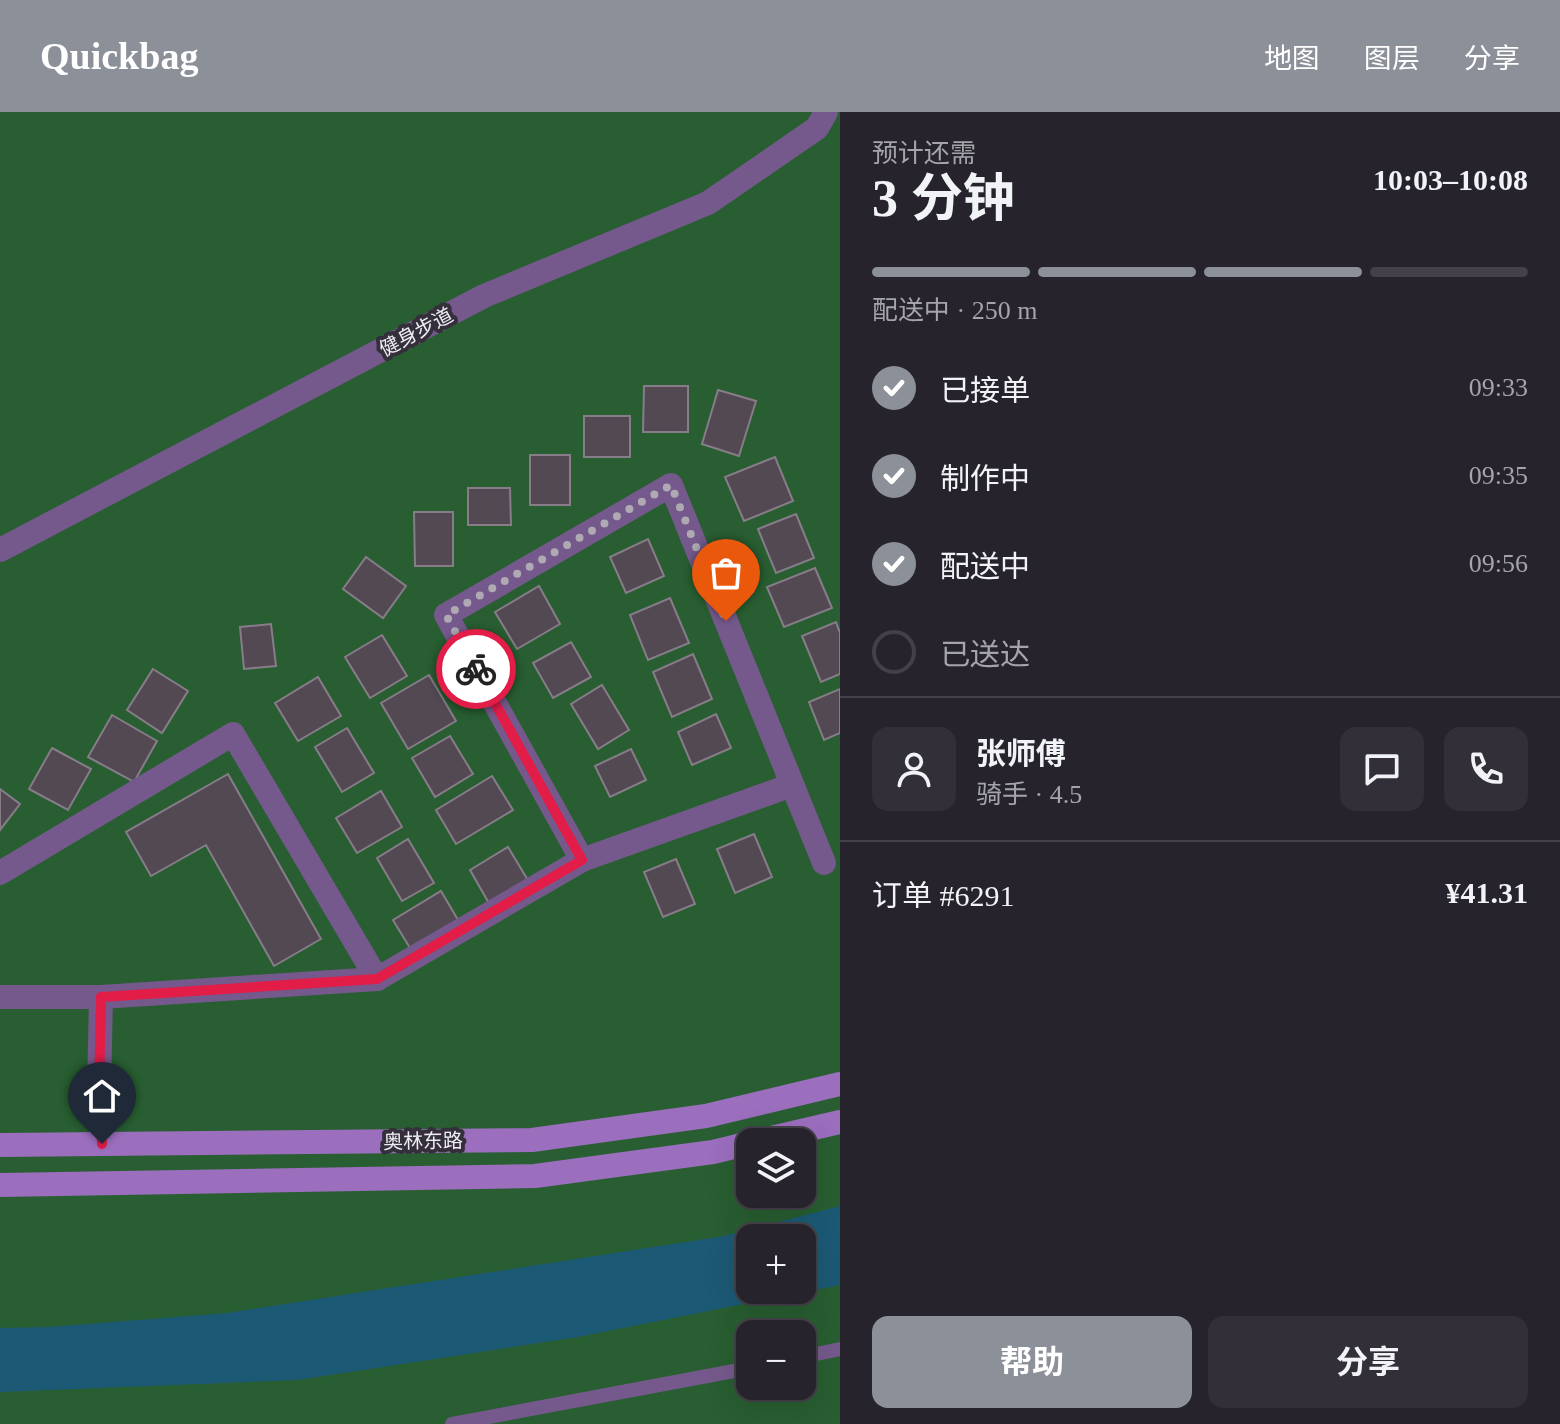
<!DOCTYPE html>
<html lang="zh">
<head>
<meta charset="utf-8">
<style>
	:root { --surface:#27232c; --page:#332f38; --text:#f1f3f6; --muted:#a4a4a9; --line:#434048; --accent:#8c9099 }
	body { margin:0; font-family:"Times New Roman","Noto Sans SC",serif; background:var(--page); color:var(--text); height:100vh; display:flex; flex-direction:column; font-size:30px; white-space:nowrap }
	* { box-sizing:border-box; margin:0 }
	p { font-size:26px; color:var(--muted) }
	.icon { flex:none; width:44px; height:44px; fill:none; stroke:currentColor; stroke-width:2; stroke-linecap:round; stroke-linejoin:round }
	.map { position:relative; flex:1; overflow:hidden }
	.side { display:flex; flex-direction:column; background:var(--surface); width:720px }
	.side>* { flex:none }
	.controls { position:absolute; left:736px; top:1016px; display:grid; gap:16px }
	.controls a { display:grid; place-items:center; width:80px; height:80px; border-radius:16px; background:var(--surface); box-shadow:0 8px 32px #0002,0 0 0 2px var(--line); font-size:40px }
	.pin { position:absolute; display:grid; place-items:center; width:68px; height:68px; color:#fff; margin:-82px -34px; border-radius:50% 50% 50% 0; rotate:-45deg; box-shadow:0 0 8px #0007 }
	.pin .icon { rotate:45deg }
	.courier { position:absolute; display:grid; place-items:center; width:80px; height:80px; margin:-40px; border:6px solid #e11d48; border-radius:50%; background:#fff; color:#222; box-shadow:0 2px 10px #0007 }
	.headline em { font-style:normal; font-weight:700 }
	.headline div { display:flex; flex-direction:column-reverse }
	.headline { display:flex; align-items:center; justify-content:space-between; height:136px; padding:0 32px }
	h1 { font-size:52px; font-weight:700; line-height:60px }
	.bar { display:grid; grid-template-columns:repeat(4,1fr); gap:12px 8px; align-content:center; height:96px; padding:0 32px }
	.bar i { height:10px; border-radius:6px; background:var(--line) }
	.bar .current { background:var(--accent) }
	.bar p { grid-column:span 4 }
	.line { display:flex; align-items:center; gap:20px; padding:0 32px; border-top:2px solid var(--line) }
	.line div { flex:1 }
	.round { display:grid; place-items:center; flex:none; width:84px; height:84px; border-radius:16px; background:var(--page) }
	ol { padding:0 32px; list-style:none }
	li { display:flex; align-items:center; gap:24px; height:88px }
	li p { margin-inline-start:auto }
	li .icon { padding:8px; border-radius:50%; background:var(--accent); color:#fff; stroke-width:4 }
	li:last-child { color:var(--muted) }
	li i { width:44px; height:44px; border:4px solid var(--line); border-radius:50% }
	.button { display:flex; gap:16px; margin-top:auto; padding:16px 32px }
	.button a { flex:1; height:92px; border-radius:16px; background:var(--accent); color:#fff; font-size:32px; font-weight:700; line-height:92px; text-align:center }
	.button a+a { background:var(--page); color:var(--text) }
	header { display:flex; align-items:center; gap:48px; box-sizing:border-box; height:112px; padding:0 40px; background:var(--accent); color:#fff }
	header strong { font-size:38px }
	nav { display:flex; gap:44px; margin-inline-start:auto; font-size:28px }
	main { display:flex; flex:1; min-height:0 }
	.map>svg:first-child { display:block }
	.green { fill:#285e31; fill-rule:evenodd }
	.water { fill:#1c5974; fill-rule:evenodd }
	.building { fill:#524953; stroke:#877d89; stroke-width:2 }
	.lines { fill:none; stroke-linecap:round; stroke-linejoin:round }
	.lane { stroke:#75598c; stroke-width:14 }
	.street { stroke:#75598c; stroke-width:24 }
	.secondary { stroke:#9b6ebe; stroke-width:24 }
	.done { stroke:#aea9b2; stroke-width:8; stroke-dasharray:0 14.4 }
	.route { stroke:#e11d48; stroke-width:10 }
	.labels { text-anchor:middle; stroke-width:8; stroke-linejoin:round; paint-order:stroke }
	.street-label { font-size:20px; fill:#efebf3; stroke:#342f3a }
</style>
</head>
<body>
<header>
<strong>Quickbag</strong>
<nav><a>地图</a><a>图层</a><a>分享</a></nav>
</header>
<main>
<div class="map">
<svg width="840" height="1312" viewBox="0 0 840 1312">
	<rect width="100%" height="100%" fill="#342f3a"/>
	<path class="green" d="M0,0h840v1312h-840zM750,1030h52v52h-52zM750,1126h52v52h-52zM750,1222h52v52h-52z"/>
	<path class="water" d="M840,1094v79l-262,52 -280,43 -298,12v-64l49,-1 178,-14 497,-77zM750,1126h52v52h-52z"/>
	<g class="building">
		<polygon points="644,274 688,274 688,320 643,320"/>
		<polygon points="718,278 756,289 739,344 702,332"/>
		<rect x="584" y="304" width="46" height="41"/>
		<rect x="530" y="343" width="40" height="50"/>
		<polygon points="775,345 793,389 744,409 725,365"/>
		<polygon points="468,376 510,376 511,413 468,413"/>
		<polygon points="414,400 453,400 453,454 415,454"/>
		<polygon points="796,402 814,446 776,461 758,417"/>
		<polygon points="648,427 664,464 626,481 610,445"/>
		<polygon points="366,445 406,474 383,506 343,477"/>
		<polygon points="815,456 832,496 784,515 767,475"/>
		<polygon points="539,474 560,512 517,537 495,500"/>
		<polygon points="670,486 689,531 648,548 630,503"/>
		<polygon points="836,510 840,521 840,562 821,570 802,524"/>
		<polygon points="271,512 276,554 244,557 240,515"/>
		<polygon points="382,523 407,564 370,586 345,545"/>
		<polygon points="571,530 591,565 553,586 533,551"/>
		<polygon points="693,542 712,587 672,605 653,560"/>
		<polygon points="153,557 188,579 162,621 127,598"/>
		<polygon points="429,563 456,609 408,637 381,591"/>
		<polygon points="318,565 341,604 298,629 275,591"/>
		<polygon points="602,573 629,618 598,637 571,592"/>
		<polygon points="840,577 840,621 824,628 809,590"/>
		<polygon points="716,602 731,636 692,653 678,620"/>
		<polygon points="112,603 157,629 134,670 88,645"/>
		<polygon points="347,616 374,661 342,680 315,635"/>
		<polygon points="450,624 473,662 435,685 412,646"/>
		<polygon points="52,636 91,657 68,698 29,677"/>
		<polygon points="631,637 646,668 610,685 595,654"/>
		<polygon points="228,662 321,827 274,854 206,733 151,764 126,720"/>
		<polygon points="492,664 513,698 456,732 436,698"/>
		<polygon points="0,677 20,692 0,718"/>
		<polygon points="381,679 402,715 357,741 336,706"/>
		<polygon points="754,722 772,765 735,781 717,737"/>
		<polygon points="408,727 434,771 402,789 377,746"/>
		<polygon points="508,735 529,770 490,793 470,758"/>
		<polygon points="676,747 695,792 663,805 644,760"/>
		<polygon points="441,779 458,808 410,836 393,808"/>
	</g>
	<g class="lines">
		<g class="lane">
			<polyline points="802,1245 840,1237"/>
			<polyline points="452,1312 750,1256"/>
		</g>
		<g class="street">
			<polyline points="0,438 484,184 708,91 817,16 826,0"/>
			<polyline points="582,748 792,673"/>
			<polyline points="0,761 233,622 377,867 582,748 446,503 671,373 824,751"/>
			<polyline points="0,885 101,885 99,979 102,1032"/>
			<polyline points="101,885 377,867"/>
		</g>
		<g class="secondary">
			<polyline points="754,1030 840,1010"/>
			<polyline points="0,1033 532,1028 706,1004 840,972"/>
			<polyline points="0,1073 535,1064 713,1040 750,1031"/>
		</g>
	</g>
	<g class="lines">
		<polyline class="done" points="476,557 446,503 671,373 726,509"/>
		<polyline class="route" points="102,1032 99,979 101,885 377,867 582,748 476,557"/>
	</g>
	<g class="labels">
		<g class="street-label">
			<text transform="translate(416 220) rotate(-28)" y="7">健身步道</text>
			<text transform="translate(423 1029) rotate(-1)" y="7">奥林东路</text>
		</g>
	</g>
</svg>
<div class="controls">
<a><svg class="icon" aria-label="layers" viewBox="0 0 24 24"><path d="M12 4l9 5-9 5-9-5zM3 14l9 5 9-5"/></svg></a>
<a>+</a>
<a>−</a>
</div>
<div class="pin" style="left:726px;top:509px;background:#ea580c"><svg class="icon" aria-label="bag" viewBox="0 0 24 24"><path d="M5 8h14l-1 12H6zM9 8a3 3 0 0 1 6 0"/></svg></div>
<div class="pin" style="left:102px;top:1032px;background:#1f2937"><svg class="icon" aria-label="home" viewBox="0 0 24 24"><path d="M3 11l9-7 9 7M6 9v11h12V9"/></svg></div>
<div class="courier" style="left:476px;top:557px"><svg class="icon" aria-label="bike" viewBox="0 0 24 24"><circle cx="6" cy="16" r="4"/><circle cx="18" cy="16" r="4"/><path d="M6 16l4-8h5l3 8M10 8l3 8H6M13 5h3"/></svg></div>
</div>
<section class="side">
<div class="headline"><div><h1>3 分钟</h1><p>预计还需</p></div><em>10:03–10:08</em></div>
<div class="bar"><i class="current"></i><i class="current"></i><i class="current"></i><i></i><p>配送中 · 250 m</p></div>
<ol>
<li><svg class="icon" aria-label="check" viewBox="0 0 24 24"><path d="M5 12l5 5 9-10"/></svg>已接单<p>09:33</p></li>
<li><svg class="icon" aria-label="check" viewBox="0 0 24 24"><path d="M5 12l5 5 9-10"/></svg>制作中<p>09:35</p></li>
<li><svg class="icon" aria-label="check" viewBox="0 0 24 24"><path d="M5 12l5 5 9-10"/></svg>配送中<p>09:56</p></li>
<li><i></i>已送达</li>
</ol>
<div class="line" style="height:144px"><a class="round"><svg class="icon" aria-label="person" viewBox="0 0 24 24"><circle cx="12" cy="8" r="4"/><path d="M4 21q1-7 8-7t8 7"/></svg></a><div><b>张师傅</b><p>骑手 · 4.5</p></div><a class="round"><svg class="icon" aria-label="chat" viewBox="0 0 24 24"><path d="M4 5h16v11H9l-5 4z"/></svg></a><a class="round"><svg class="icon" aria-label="phone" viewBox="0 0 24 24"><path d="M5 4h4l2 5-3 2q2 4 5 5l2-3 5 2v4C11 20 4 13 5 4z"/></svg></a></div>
<div class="line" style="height:104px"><div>订单 #6291</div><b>¥41.31</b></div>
<div class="button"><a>帮助</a><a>分享</a></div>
</section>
</main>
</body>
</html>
